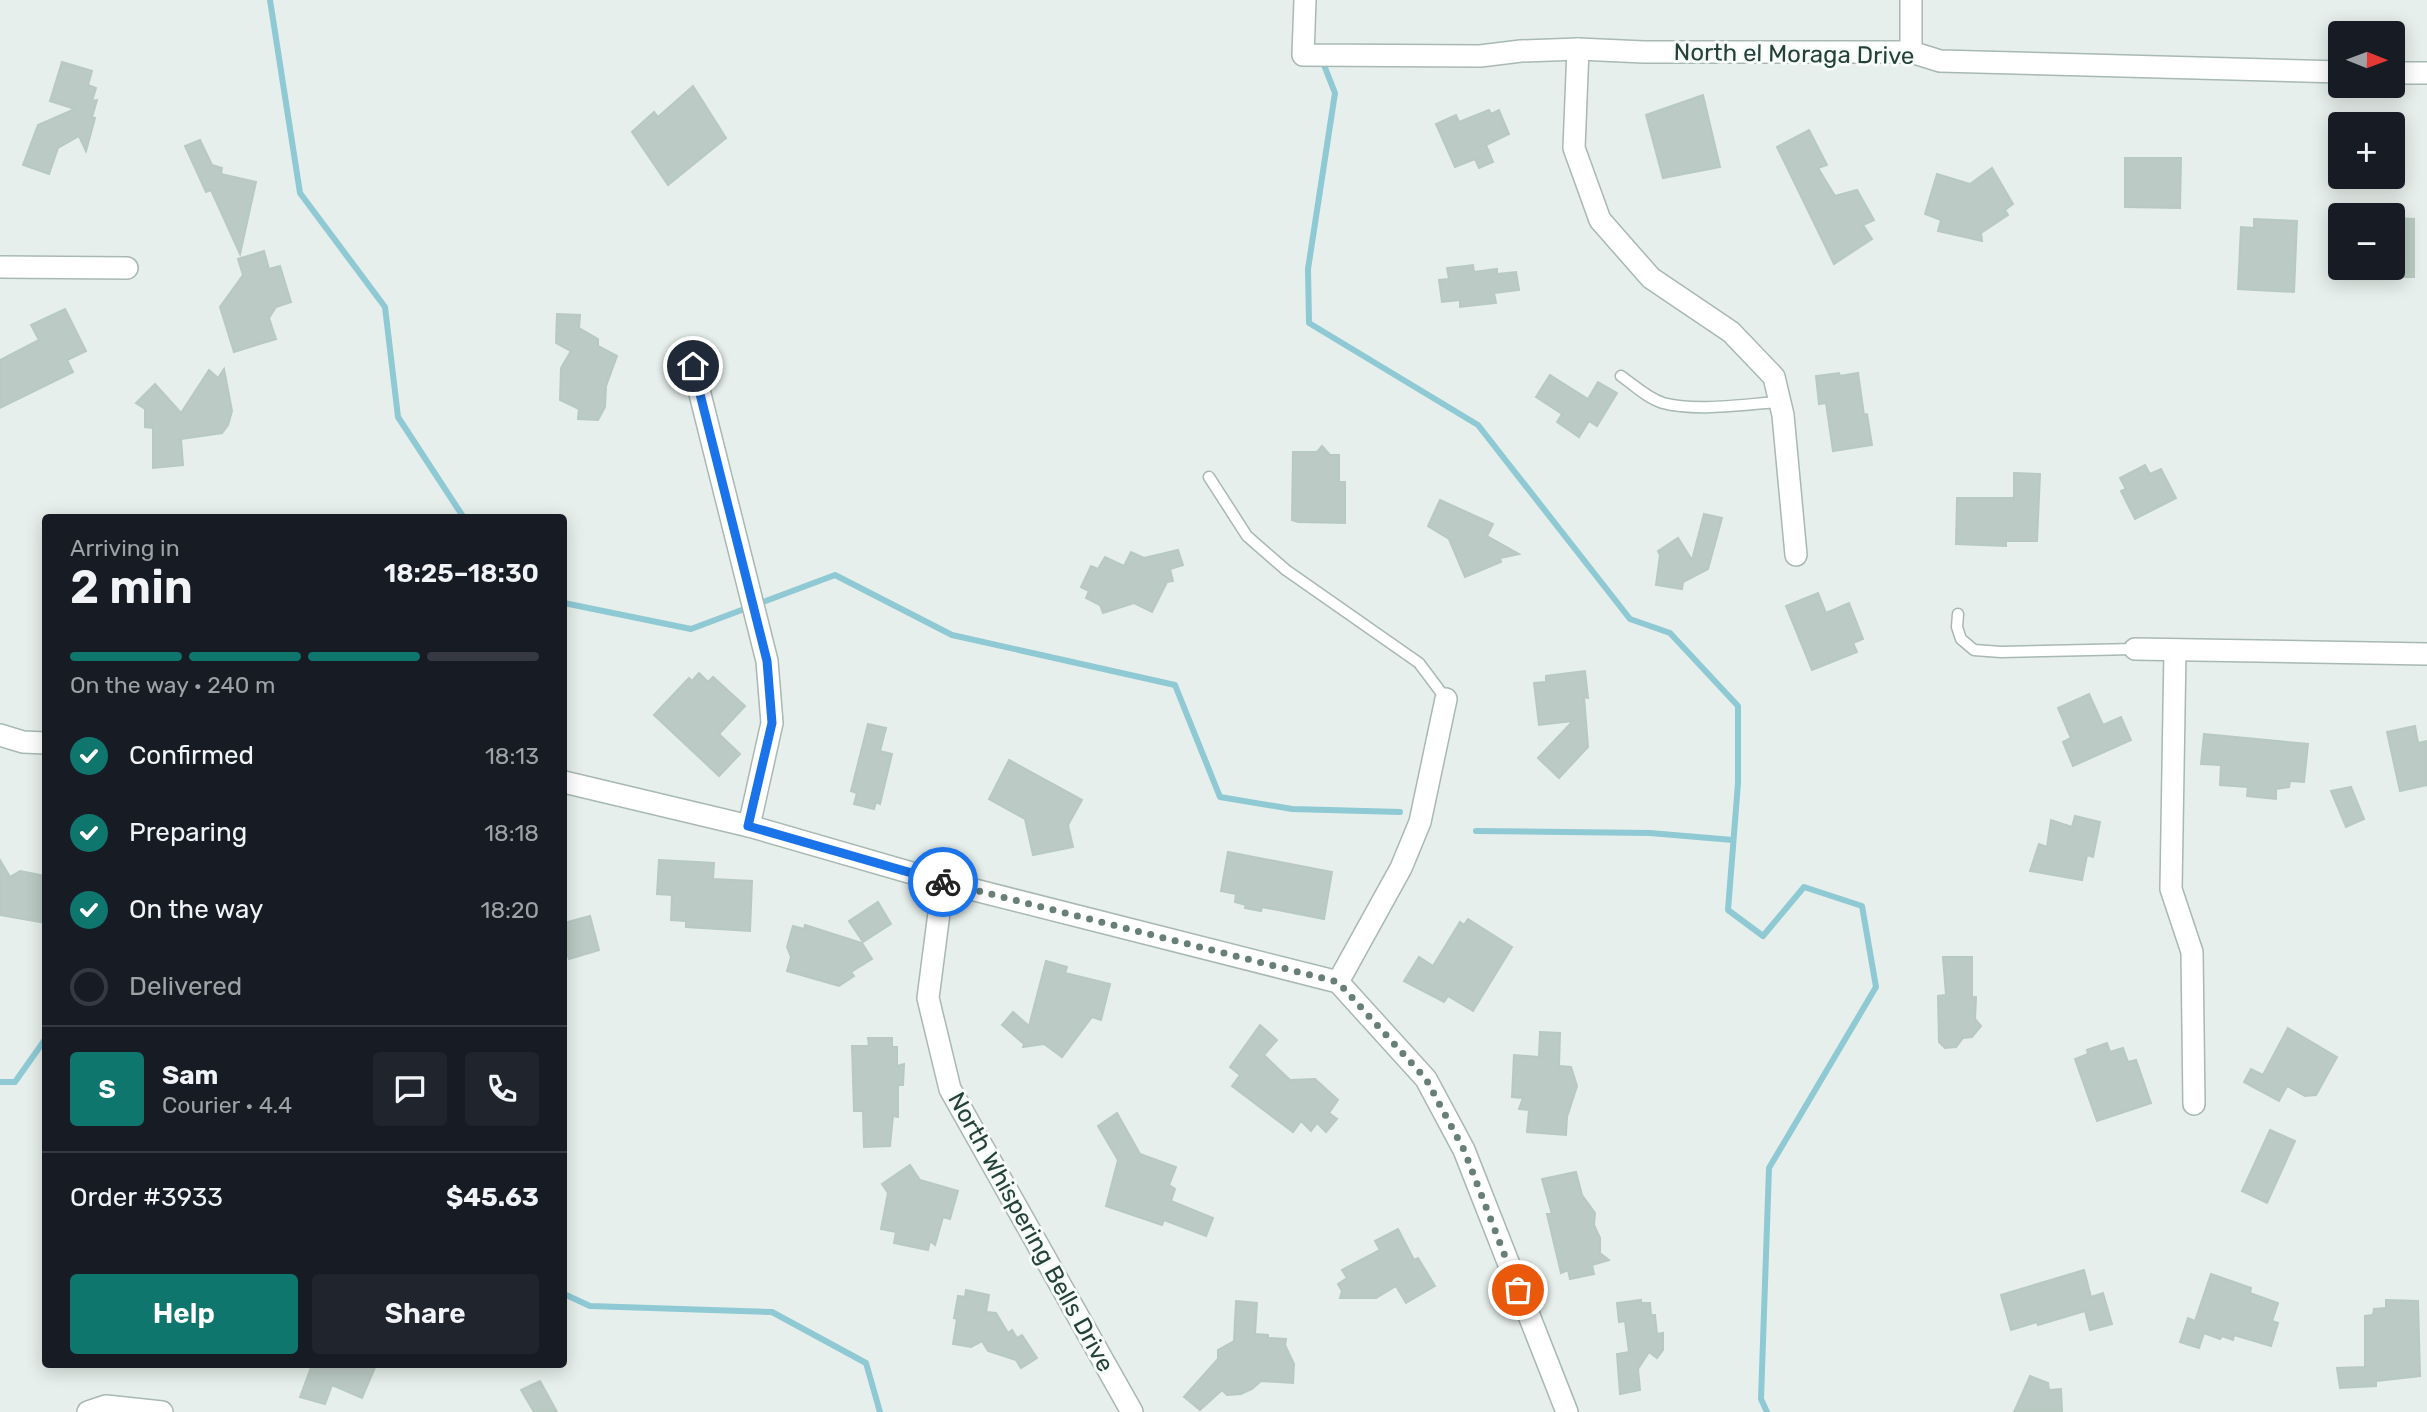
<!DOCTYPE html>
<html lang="en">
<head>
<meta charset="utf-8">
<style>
	:root { --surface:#171b24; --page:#20242c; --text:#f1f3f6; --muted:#9ea1a6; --line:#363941; --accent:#0f766e }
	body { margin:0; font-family:Rubik,sans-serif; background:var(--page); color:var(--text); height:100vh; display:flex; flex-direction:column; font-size:26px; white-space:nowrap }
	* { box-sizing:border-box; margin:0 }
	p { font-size:23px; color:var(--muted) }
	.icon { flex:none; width:38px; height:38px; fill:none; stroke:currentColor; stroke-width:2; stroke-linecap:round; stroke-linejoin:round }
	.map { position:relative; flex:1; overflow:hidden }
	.sheet { position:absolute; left:42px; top:514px; width:525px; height:854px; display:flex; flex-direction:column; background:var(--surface); border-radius:7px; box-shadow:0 4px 18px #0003 }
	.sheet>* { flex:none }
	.needle { width:46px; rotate:91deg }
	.tools { position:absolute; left:2328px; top:21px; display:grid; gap:14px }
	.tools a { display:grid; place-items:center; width:77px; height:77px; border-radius:7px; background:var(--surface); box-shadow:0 4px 18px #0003; font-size:35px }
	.pin { position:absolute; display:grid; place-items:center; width:60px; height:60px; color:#fff; margin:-30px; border:4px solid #fff; border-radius:50%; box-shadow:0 2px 7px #0007 }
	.courier { position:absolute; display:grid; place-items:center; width:70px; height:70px; margin:-35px; border:5px solid #1a73e8; border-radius:50%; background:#fff; color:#222; box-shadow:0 2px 9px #0007 }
	.headline em { font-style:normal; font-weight:600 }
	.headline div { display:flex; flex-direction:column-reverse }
	.headline { display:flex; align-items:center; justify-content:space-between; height:119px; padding:0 28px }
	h1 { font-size:46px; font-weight:600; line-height:52px }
	.bar { display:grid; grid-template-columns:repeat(4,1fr); gap:10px 7px; align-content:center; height:84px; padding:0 28px }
	.bar i { height:9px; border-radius:5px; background:var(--line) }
	.bar .selected { background:var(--accent) }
	.bar p { grid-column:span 4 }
	.line { display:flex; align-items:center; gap:18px; padding:0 28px; border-top:2px solid var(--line) }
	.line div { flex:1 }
	.round { display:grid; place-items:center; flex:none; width:74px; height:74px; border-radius:7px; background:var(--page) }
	ol { padding:0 28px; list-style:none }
	li { display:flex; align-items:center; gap:21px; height:77px }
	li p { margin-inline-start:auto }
	li .icon { padding:7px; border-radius:50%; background:var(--accent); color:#fff; stroke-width:4 }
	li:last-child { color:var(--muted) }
	li i { width:38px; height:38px; border:4px solid var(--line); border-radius:50% }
	.action { display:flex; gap:14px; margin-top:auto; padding:14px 28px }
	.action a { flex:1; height:80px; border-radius:7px; background:var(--accent); color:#fff; font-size:28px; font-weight:600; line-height:80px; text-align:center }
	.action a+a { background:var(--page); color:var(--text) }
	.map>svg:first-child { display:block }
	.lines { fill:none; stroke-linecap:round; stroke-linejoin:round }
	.stream { stroke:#8ec9d4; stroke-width:6 }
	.building { fill:#bbcac4; stroke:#b8c9c2; stroke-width:2 }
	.lane-casing { stroke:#a8b8b2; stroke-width:13 }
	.street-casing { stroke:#a8b8b2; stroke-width:24 }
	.lane { stroke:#fff; stroke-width:10 }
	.street { stroke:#fff; stroke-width:21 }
	.done { stroke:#687f78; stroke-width:7; stroke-dasharray:0 12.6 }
	.route { stroke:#1a73e8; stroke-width:9 }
	.labels { text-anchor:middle; stroke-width:6; stroke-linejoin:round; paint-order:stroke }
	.street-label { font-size:24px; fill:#24423a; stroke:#f7fbf9 }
</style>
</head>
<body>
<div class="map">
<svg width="2427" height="1412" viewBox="0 0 2427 1412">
	<rect width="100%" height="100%" fill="#e6efeb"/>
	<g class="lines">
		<g class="stream">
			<polyline points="270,0 300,193 385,307 398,417 464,518"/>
			<polyline points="1322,60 1335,93 1308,269 1309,323 1478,425 1630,619 1670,633 1738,706 1738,783 1728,910 1763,936 1804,887 1862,906 1876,987 1769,1168 1761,1399 1767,1412"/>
			<polyline points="564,603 691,629 835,575 952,635 1175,685 1220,797 1292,809 1400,812"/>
			<polyline points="1476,831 1650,833 1733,840"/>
			<polyline points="0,1082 15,1082 46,1038"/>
			<polyline points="564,1294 590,1306 772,1312 866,1363 880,1412"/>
		</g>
	</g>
	<g class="building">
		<polygon points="62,62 92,71 88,85 96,88 92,101 97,100 92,117 95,118 86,151 79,136 58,148 49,174 23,165 38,125 75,109 50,101"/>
		<polygon points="693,86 726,138 668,185 632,132 654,112 658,117"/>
		<polygon points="1703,95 1720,167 1663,178 1646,115"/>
		<polygon points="1489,110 1491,114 1499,110 1509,134 1486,145 1493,162 1479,168 1475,159 1455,167 1436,124 1456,115 1459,122"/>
		<polygon points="1809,130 1827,165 1818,168 1835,196 1857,190 1874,220 1863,225 1872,239 1834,264 1777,147"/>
		<polygon points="200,140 212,165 222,168 221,174 256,182 240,254 211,190 206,192 185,146"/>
		<polygon points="2125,158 2181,158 2180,208 2125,207"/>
		<polygon points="1992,168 2013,204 2005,210 2008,215 1981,233 1982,241 1938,231 1941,220 1925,214 1937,174 1970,184"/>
		<polygon points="2392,218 2414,219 2414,277 2392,277"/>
		<polygon points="2254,219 2297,221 2294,292 2238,289 2241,227 2254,228"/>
		<polygon points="264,251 269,269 280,266 291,302 276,307 269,318 276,339 234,352 220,307 243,275 238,259"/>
		<polygon points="1473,265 1474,272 1497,269 1497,274 1516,272 1519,290 1494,293 1496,303 1460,307 1460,300 1442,302 1439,280 1449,279 1447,268"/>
		<polygon points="65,309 86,351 67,360 73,372 0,408 0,360 39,340 31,325"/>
		<polygon points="557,314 580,315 579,328 598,339 598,346 617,356 606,386 605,407 598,420 578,419 579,409 560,400 561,368 571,351 556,343"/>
		<polygon points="224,369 232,411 228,425 222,433 181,439 183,465 153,468 153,428 145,427 145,409 136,403 155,384 181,413 209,370 218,378"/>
		<polygon points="1839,373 1840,376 1858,373 1864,415 1867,414 1872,445 1833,451 1826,403 1819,404 1816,376"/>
		<polygon points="1550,375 1588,399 1598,382 1617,393 1597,426 1589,421 1579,437 1557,422 1562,414 1536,397"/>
		<polygon points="1322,446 1330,455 1339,455 1339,482 1345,482 1345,523 1298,522 1292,520 1293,452 1317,452"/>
		<polygon points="2145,465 2150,474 2161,469 2176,498 2135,519 2121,491 2126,489 2120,478"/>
		<polygon points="2014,473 2040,474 2037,541 2006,541 2006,546 1956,544 1957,498 2014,498"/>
		<polygon points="1440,500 1493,524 1487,536 1519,554 1500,558 1501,562 1465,577 1449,539 1428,526"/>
		<polygon points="1704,514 1722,518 1708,569 1683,582 1682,589 1656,585 1660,555 1658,551 1678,538 1692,560"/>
		<polygon points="1178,550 1183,565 1170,569 1173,581 1167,582 1152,612 1134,603 1103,613 1100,605 1086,598 1089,591 1081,587 1091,566 1098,569 1105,557 1124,566 1131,552 1144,558"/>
		<polygon points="1818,593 1826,613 1849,603 1863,639 1853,643 1857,652 1812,670 1786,606"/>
		<polygon points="1585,671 1588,698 1584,697 1588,747 1559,778 1538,758 1573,721 1539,725 1534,683 1546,682 1546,676"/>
		<polygon points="699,673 708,682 713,677 745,706 719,734 740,754 719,776 654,715 689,678 692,681"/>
		<polygon points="2089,694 2103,725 2121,717 2131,740 2073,766 2063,742 2071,738 2058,708"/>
		<polygon points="868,724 886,728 880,751 892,754 880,804 876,802 874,809 854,804 857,793 851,791"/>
		<polygon points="2415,726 2418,743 2427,741 2427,785 2400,791 2387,732"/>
		<polygon points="2204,734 2308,744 2304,782 2290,781 2289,787 2276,789 2276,799 2247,796 2248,787 2220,785 2221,765 2201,764"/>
		<polygon points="1009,760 1082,800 1068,825 1073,847 1033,855 1025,819 989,799"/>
		<polygon points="2351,787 2364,819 2346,827 2331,791"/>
		<polygon points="2075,816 2100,822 2093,857 2087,855 2082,880 2030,871 2039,844 2047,847 2051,820 2072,827"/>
		<polygon points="1228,852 1332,872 1324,919 1262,907 1261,911 1245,908 1246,905 1235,902 1236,894 1221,891"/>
		<polygon points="0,860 10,877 20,871 46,876 46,923 0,915"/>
		<polygon points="659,860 714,863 713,879 752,881 750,931 686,927 686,921 671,920 672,895 657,894"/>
		<polygon points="878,902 891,924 863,942 849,921"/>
		<polygon points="590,916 599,950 569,959 567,954 564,955 564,923"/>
		<polygon points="1468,919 1512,947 1473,1011 1448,996 1444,1002 1404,981 1419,957 1433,966 1460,922 1464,925"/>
		<polygon points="805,925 862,943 872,959 851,972 854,976 839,986 787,971 791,957 787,947 793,926 804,929"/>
		<polygon points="1943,957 1972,957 1972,997 1976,997 1975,1019 1981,1026 1972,1037 1963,1038 1956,1047 1945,1048 1939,1042 1938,996 1946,995"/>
		<polygon points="1046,961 1067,967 1065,973 1110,984 1101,1020 1092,1017 1062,1057 1044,1044 1023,1047 1024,1044 1002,1025 1013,1012 1029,1026"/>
		<polygon points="1260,1025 1277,1040 1264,1055 1290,1080 1315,1079 1338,1100 1329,1113 1337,1119 1326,1132 1317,1123 1311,1131 1301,1121 1293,1132 1232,1086 1240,1075 1230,1067"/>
		<polygon points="2288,1028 2337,1057 2316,1095 2305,1096 2287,1086 2279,1101 2244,1082 2251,1069 2263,1075"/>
		<polygon points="1540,1032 1560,1033 1559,1066 1571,1067 1577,1086 1567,1117 1566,1135 1527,1132 1529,1110 1519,1109 1523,1098 1512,1097 1514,1055 1539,1057"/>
		<polygon points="868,1038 892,1038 892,1047 897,1047 897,1066 904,1064 903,1085 898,1085 898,1117 893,1116 890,1146 864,1147 863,1111 854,1111 852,1046 869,1046"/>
		<polygon points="2107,1043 2110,1052 2123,1048 2128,1062 2136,1060 2151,1103 2097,1121 2075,1059 2088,1054 2087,1050"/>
		<polygon points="1117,1113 1140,1154 1176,1167 1169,1185 1175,1189 1171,1201 1213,1218 1206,1236 1164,1220 1162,1225 1106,1206 1118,1160 1098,1126"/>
		<polygon points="2270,1130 2295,1141 2267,1203 2242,1191"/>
		<polygon points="910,1165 920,1180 958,1191 950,1219 943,1217 935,1245 930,1241 928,1250 894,1243 896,1232 881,1229 888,1193 882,1184"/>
		<polygon points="1576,1172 1582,1195 1595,1213 1594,1225 1600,1238 1600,1253 1609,1260 1592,1265 1594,1274 1570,1279 1568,1270 1561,1273 1547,1214 1552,1214 1542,1179"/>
		<polygon points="1398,1229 1414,1260 1418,1258 1435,1286 1406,1303 1396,1286 1376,1298 1340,1298 1342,1291 1338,1284 1347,1278 1342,1270 1380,1250 1375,1241"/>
		<polygon points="2084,1270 2091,1297 2103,1293 2112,1324 2090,1330 2085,1311 2038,1325 2037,1322 2011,1330 2001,1295"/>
		<polygon points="2211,1274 2251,1288 2250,1293 2278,1303 2272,1321 2278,1323 2271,1346 2234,1335 2233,1340 2222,1336 2220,1339 2204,1333 2199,1348 2180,1342 2188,1318 2195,1321"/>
		<polygon points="966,1290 989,1295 986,1312 996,1313 1008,1333 1012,1330 1017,1338 1022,1335 1037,1358 1021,1368 1016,1360 988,1351 982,1341 971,1347 953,1344 957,1319 954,1318 958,1296 965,1297"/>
		<polygon points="1641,1300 1641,1303 1650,1303 1651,1315 1655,1315 1657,1334 1663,1333 1663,1350 1657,1358 1649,1352 1638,1369 1640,1390 1620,1394 1617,1354 1629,1352 1625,1321 1619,1322 1617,1303"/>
		<polygon points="2386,1300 2418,1301 2420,1376 2376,1381 2376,1386 2340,1388 2337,1368 2365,1367 2365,1316 2373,1315 2374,1309 2386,1308"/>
		<polygon points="1236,1301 1257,1303 1255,1334 1268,1335 1268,1338 1286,1339 1285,1345 1294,1364 1293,1383 1261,1381 1252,1389 1241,1394 1227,1395 1222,1390 1200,1410 1184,1397 1218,1359 1218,1350 1234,1341"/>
		<polygon points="312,1365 376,1365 362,1398 332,1385 325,1404 300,1397"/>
		<polygon points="2030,1376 2048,1383 2049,1390 2061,1389 2062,1412 2014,1412"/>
		<polygon points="540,1381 557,1412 534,1412 521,1390"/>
	</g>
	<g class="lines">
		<g class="lane-casing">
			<g id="lane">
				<path d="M1621,376c13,9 26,22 42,27 34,9 82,1 117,-1"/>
				<polyline points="1209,477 1247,536 1286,570 1419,663 1446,699"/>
				<polyline points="1958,614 1957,627 1961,639 1974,650 2001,652 2135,649"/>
			</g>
		</g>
		<g class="street-casing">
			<g id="street">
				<polyline points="1305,0 1303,55 1480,56 1521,51 1578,49 1644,52 1911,52 1940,61 2340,72"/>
				<polyline points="1578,49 1574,148 1600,220 1651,278 1731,332 1774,377 1783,415 1796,555"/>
				<polyline points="1911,52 1911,0"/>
				<polyline points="2392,73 2427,73"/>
				<polyline points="0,267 127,268"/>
				<polyline points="693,366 767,661 772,723 749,826"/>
				<polyline points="2135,649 2427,654"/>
				<polyline points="2175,650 2171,889 2192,952 2194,1104"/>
				<polyline points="0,735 23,742 46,743"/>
				<polyline points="564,782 749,826 943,882 1338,982 1426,1079 1464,1150 1567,1412"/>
				<polyline points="943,882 928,998 950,1089 1132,1412"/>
				<polyline points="1338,982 1401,868 1420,822 1446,699"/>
				<polyline points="88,1412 106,1406 162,1412"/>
			</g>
		</g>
		<use href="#lane" class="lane"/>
		<use href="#street" class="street"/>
	</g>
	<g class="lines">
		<polyline class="done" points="943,882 1338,982 1426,1079 1464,1150 1518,1290"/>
		<polyline class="route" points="693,366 767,661 772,723 748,826 943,882"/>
	</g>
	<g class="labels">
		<g class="street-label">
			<text transform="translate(1794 54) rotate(1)" y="8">North el Moraga Drive</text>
			<text transform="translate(1031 1232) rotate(61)" y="8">North Whispering Bells Drive</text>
		</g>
	</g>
</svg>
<div class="tools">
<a><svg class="needle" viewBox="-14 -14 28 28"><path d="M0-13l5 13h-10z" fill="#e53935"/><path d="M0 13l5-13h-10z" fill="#9ea1a6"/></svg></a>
<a>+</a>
<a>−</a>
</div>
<div class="pin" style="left:1518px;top:1290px;background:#ea580c"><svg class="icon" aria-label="bag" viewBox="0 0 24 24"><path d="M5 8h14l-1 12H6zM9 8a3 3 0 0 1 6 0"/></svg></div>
<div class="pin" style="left:693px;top:366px;background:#1f2937"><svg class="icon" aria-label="home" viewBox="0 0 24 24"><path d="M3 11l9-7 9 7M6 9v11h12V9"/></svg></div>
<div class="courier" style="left:943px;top:882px"><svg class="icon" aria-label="bike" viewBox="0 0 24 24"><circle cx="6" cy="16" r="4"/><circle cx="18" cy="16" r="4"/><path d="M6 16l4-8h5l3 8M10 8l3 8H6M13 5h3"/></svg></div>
<section class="sheet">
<div class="headline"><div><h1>2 min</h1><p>Arriving in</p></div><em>18:25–18:30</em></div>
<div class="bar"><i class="selected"></i><i class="selected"></i><i class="selected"></i><i></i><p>On the way · 240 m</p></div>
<ol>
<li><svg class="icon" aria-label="check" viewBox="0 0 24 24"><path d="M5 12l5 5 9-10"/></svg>Confirmed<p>18:13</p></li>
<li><svg class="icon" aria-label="check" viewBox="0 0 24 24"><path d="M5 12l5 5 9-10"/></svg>Preparing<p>18:18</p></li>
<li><svg class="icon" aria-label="check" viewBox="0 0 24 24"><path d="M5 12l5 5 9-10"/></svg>On the way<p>18:20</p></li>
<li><i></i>Delivered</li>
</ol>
<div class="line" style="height:126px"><b class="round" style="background:var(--accent);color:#fff">S</b><div><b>Sam</b><p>Courier · 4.4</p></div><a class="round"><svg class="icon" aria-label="chat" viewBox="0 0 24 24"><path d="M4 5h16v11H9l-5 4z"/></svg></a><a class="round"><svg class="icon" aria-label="phone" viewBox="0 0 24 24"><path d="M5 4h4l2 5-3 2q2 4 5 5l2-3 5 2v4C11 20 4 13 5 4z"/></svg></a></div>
<div class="line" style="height:91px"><div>Order #3933</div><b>$45.63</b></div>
<div class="action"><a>Help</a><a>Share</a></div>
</section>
</div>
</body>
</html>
